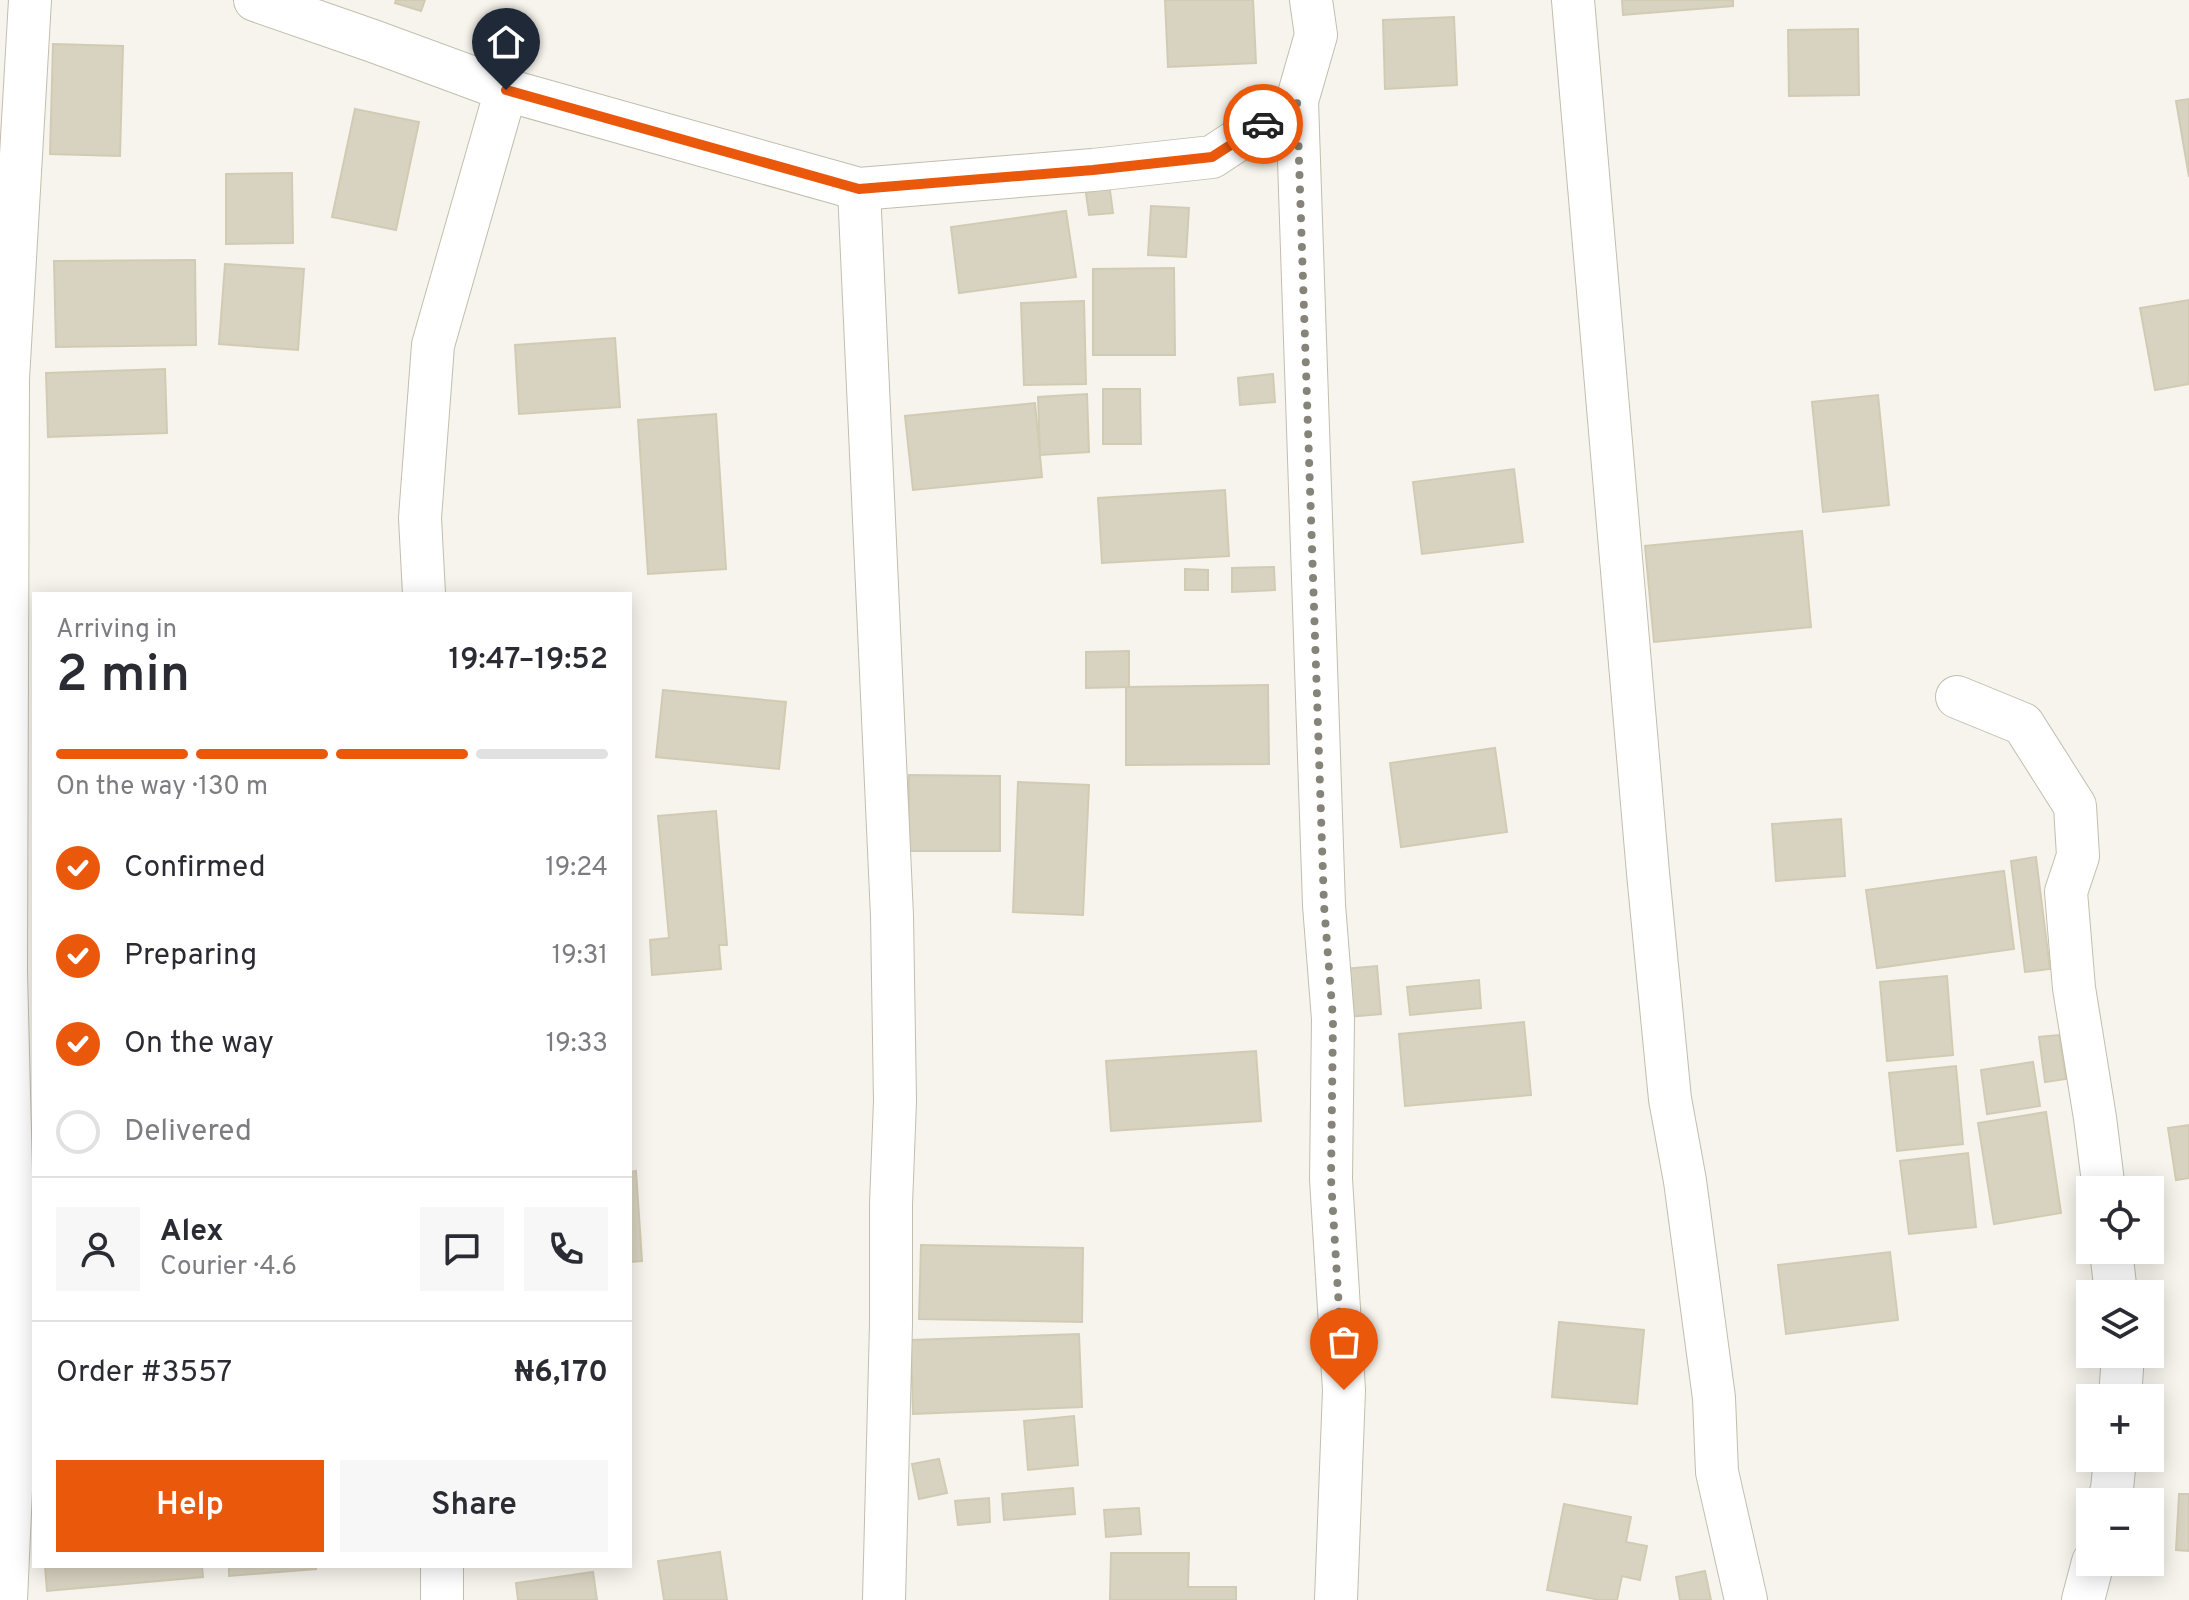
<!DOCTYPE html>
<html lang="en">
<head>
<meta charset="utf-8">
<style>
	:root { --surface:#fff; --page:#f7f7f7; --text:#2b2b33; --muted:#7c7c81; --line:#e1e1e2; --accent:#ea580c }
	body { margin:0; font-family:Overpass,sans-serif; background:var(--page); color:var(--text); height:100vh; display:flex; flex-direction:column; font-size:30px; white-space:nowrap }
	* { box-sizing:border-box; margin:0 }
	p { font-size:26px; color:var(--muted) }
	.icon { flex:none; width:44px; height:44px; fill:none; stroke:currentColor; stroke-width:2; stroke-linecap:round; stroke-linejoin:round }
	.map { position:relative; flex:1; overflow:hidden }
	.drawer { position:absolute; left:32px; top:592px; width:600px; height:976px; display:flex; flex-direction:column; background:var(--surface); border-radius:0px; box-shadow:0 4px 20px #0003 }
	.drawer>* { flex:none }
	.controls { position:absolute; left:2076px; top:1176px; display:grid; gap:16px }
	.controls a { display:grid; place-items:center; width:88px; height:88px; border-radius:0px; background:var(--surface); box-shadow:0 4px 20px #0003; font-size:40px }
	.pin { position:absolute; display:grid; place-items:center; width:68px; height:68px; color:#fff; margin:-82px -34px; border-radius:50% 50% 50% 0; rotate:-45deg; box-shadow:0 0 8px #0007 }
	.pin .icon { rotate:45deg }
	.courier { position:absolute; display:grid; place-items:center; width:80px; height:80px; margin:-40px; border:6px solid #ea580c; border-radius:50%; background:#fff; color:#222; box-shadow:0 2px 10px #0007 }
	.headline em { font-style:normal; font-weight:600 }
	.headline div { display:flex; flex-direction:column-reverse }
	.headline { display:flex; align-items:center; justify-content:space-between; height:136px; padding:0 24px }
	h1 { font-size:52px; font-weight:600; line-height:60px }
	.bar { display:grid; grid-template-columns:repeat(4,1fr); gap:12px 8px; align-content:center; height:96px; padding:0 24px }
	.bar i { height:10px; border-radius:6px; background:var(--line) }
	.bar .current { background:var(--accent) }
	.bar p { grid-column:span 4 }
	.line { display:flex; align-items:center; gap:20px; padding:0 24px; border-top:2px solid var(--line) }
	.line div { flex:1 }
	.round { display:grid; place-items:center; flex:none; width:84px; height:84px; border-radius:0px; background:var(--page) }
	ol { padding:0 24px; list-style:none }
	li { display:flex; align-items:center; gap:24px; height:88px }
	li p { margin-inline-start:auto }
	li .icon { padding:8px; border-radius:50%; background:var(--accent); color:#fff; stroke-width:4 }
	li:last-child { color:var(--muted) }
	li i { width:44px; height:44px; border:4px solid var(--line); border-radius:50% }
	.primary-button { display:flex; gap:16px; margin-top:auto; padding:16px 24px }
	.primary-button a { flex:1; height:92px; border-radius:0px; background:var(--accent); color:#fff; font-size:32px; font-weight:600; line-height:92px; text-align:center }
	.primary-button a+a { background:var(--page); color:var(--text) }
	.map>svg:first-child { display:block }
	.building { fill:#d8d2c1; stroke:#d2cbb4; stroke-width:2 }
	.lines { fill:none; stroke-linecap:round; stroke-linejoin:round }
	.street-casing { stroke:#c2beae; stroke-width:44 }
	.street { stroke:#fff; stroke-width:42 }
	.done { stroke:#868378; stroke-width:8; stroke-dasharray:0 14.4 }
	.route { stroke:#ea580c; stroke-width:10 }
</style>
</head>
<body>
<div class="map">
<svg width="2189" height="1600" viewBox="0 0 2189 1600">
	<rect width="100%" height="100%" fill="#f6f4ec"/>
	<g class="building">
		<polygon points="396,0 425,0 421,11 395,3"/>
		<polygon points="1165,0 1253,0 1256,63 1168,67"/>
		<polygon points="1622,0 1733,0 1733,6 1623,15"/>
		<polygon points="1454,17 1457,85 1385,89 1383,20"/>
		<polygon points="1858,29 1859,95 1789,96 1788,30"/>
		<polygon points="53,44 123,46 120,156 50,154"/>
		<polygon points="2189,99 2189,177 2176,101"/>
		<polygon points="355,109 419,122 396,230 332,217"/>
		<polygon points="292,173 293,243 226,244 226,174"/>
		<polygon points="1109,183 1113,213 1089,215 1085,186"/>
		<polygon points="1151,206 1189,208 1186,257 1148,255"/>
		<polygon points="1066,211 1076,277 959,293 951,227"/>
		<polygon points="195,260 196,345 56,347 54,261"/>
		<polygon points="225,264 304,269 298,350 219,344"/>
		<polygon points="1174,268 1175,355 1093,355 1093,269"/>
		<polygon points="2189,300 2189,384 2155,390 2140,308"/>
		<polygon points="1084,301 1086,384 1024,385 1021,303"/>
		<polygon points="615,338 620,407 519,414 515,345"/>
		<polygon points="165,369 167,433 48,437 46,373"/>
		<polygon points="1273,374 1275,402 1240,405 1238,378"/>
		<polygon points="1103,389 1140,389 1141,444 1103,444"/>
		<polygon points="1087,394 1089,452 1040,455 1038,397"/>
		<polygon points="1878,395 1889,505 1823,512 1812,402"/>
		<polygon points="1035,403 1042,477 913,490 905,416"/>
		<polygon points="716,414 726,569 648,574 638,420"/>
		<polygon points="1514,469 1523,542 1422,554 1413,482"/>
		<polygon points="1225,490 1229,556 1102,563 1098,498"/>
		<polygon points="1802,531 1811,627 1654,642 1645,546"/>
		<polygon points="1274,567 1275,590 1232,592 1232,568"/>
		<polygon points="1185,569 1208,570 1208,590 1185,590"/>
		<polygon points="1129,651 1129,687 1086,688 1086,652"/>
		<polygon points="1268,685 1269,764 1126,765 1126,687"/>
		<polygon points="663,690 786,702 779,769 656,757"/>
		<polygon points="1495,748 1507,832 1401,847 1390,763"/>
		<polygon points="909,775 1000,776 1000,851 908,851"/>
		<polygon points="1018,782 1089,785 1083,915 1013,912"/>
		<polygon points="716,811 727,945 719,945 721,969 652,975 650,940 669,938 658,816"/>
		<polygon points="1841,819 1845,876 1776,881 1772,824"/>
		<polygon points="2036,857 2050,969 2025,972 2011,861"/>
		<polygon points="2004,871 2014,949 1877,968 1866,890"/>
		<polygon points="1377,966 1381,1014 1347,1017 1344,969"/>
		<polygon points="1947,976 1953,1055 1887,1061 1880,982"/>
		<polygon points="1479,980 1481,1008 1410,1015 1407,987"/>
		<polygon points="1524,1022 1531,1095 1405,1106 1399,1034"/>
		<polygon points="2059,1035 2066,1079 2045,1082 2039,1037"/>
		<polygon points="1256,1051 1261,1121 1111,1131 1106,1061"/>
		<polygon points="2033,1062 2040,1106 1987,1114 1981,1070"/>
		<polygon points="1956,1066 1963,1144 1897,1151 1889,1073"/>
		<polygon points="2046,1112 2061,1213 1994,1224 1978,1123"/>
		<polygon points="2189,1125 2189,1178 2176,1180 2168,1128"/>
		<polygon points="1968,1153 1976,1227 1909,1234 1900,1161"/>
		<polygon points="636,1171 642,1261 630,1262 630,1172"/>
		<polygon points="921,1245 1083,1248 1082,1322 919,1319"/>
		<polygon points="1890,1252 1898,1320 1786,1334 1778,1265"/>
		<polygon points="1559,1322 1644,1330 1637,1404 1552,1397"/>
		<polygon points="1079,1334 1082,1407 913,1414 911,1340"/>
		<polygon points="1074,1416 1078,1465 1028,1470 1024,1421"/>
		<polygon points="939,1459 947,1493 919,1499 912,1464"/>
		<polygon points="1073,1488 1075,1514 1004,1520 1002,1494"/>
		<polygon points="2179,1494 2189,1494 2189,1551 2176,1550"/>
		<polygon points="989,1498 990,1522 958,1525 955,1501"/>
		<polygon points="1564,1504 1631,1517 1626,1542 1647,1546 1640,1580 1622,1576 1617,1600 1600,1600 1547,1590"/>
		<polygon points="1139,1508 1141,1534 1106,1537 1104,1510"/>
		<polygon points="720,1552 727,1600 664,1600 658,1561"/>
		<polygon points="1111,1553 1189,1553 1188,1587 1236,1587 1236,1600 1110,1600"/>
		<polygon points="45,1566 202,1566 203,1577 47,1591"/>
		<polygon points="229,1566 316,1566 316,1569 229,1576"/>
		<polygon points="1705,1571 1711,1600 1680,1600 1676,1577"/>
		<polygon points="593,1572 597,1600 518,1600 516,1583"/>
	</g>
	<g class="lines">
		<g class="street-casing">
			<g id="street">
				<polyline points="255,0 373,41 506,90 433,345 420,518 424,594"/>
				<polyline points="1573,0 1648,873 1670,1099 1685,1181 1714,1398 1717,1472 1746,1600"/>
				<polyline points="506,90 859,189 1093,170 1212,157 1297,101 1316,35 1311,0"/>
				<polyline points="1297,101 1324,905 1333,1019 1331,1179 1344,1390 1336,1600"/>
				<polyline points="859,189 892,916 895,1101 891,1204 891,1324 884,1600"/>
				<polyline points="1957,697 2023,724 2075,806 2078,856 2066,892 2074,988 2095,1118 2104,1190"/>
				<polyline points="2111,1250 2116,1294"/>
				<polyline points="2120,1398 2123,1354"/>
				<polyline points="2108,1502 2112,1489 2115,1458"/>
				<polyline points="442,1566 442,1600"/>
				<polyline points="6,1600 14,1424 13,1253 6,971 8,379 30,0"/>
				<polyline points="2083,1600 2093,1562"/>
			</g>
		</g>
		<use href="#street" class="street"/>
	</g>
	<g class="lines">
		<polyline class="done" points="1263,124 1297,101 1324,905 1333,1019 1331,1179 1344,1390"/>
		<polyline class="route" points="506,90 859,189 1093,170 1212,157 1263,124"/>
	</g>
</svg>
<div class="controls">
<a><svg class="icon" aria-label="locate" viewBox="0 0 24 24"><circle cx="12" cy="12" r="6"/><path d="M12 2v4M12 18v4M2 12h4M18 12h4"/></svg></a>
<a><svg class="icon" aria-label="layers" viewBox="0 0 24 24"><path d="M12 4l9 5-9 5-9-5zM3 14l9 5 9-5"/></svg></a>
<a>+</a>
<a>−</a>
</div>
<div class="pin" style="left:1344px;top:1390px;background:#ea580c"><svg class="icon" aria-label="bag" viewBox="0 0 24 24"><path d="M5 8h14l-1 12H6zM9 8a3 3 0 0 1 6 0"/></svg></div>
<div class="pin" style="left:506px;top:90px;background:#1f2937"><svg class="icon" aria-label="home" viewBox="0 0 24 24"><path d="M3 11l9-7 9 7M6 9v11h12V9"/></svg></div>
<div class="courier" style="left:1263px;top:124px"><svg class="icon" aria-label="car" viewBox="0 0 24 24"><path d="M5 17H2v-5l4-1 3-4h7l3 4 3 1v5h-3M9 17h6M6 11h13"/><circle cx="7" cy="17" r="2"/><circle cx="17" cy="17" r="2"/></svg></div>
<section class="drawer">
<div class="headline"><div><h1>2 min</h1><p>Arriving in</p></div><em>19:47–19:52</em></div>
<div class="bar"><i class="current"></i><i class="current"></i><i class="current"></i><i></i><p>On the way · 130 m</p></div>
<ol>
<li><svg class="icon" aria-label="check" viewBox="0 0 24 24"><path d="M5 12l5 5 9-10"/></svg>Confirmed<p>19:24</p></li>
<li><svg class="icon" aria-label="check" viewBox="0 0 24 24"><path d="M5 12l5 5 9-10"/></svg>Preparing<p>19:31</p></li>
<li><svg class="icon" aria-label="check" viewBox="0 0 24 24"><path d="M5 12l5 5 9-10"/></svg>On the way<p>19:33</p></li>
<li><i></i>Delivered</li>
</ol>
<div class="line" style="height:144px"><a class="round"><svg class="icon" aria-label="person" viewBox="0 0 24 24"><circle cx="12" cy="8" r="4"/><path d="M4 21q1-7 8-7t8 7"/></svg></a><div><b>Alex</b><p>Courier · 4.6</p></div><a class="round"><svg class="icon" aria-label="chat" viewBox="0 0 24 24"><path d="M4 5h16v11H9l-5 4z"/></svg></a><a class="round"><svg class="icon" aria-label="phone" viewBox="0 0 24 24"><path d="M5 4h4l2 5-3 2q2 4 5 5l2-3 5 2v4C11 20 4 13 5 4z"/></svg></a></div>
<div class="line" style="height:104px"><div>Order #3557</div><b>₦6,170</b></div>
<div class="primary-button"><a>Help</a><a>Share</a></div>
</section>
</div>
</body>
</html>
